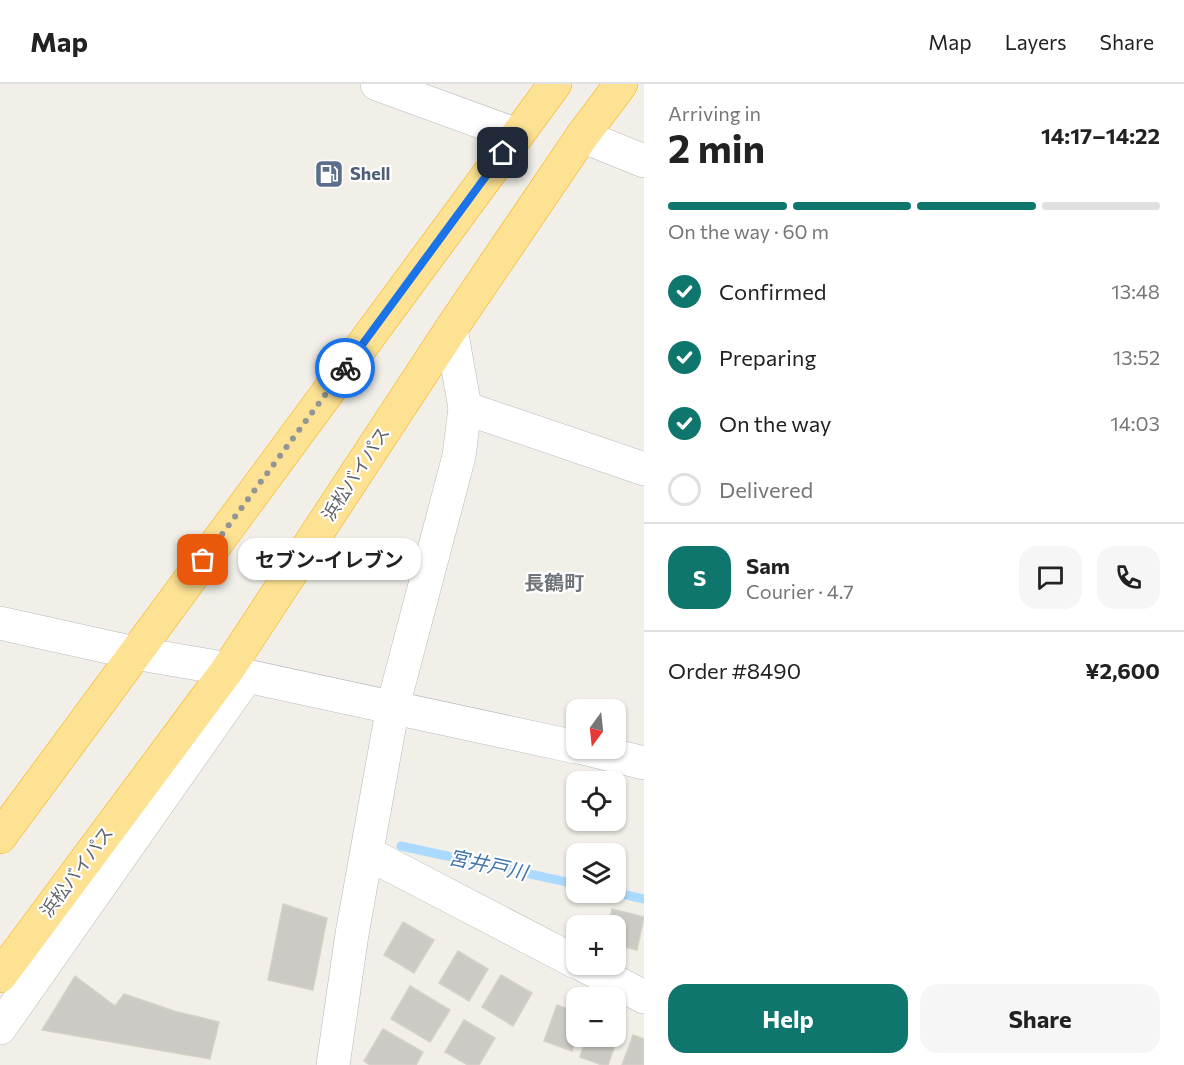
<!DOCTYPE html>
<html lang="en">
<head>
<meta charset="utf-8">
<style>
	:root { --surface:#fff; --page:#f6f6f6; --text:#222; --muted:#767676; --line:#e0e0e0; --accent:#0f766e }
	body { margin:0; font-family:Commissioner,"Noto Sans JP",sans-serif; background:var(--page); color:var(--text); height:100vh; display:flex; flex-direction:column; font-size:22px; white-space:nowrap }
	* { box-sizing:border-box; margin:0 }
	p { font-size:20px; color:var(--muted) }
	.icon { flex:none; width:33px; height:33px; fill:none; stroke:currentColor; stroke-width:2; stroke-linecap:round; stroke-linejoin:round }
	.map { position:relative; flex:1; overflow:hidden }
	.drawer { display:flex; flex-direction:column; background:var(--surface); width:540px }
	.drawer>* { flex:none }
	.needle { width:39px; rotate:195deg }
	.buttons { position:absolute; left:566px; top:615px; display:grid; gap:12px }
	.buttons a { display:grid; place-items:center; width:60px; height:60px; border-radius:12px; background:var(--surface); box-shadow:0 2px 4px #0004; font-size:30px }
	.pin { position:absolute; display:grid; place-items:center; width:51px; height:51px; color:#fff; margin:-26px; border-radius:12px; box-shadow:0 3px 9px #0006 }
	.courier { position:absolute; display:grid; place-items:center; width:60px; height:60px; margin:-30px; border:4px solid #1a73e8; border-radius:50%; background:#fff; color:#222; box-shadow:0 2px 8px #0007 }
	.bubble { position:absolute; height:42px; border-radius:18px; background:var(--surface); box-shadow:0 2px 4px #0004; font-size:20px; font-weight:700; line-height:42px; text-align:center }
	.head em { font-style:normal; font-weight:700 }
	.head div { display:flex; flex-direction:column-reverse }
	.head { display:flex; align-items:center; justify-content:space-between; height:102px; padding:0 24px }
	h1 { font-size:39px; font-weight:700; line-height:45px }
	.bar { display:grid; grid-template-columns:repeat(4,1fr); gap:9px 6px; align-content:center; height:72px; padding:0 24px }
	.bar i { height:8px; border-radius:4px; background:var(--line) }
	.bar .selected { background:var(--accent) }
	.bar p { grid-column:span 4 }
	.line { display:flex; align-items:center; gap:15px; padding:0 24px; border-top:2px solid var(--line) }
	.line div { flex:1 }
	.round { display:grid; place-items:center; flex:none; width:63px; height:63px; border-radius:18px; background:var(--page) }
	ol { padding:0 24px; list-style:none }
	li { display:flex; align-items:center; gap:18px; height:66px }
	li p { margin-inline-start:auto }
	li .icon { padding:6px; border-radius:50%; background:var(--accent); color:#fff; stroke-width:4 }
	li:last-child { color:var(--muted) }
	li i { width:33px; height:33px; border:3px solid var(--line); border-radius:50% }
	.action { display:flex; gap:12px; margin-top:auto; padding:12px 24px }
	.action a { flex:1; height:69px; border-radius:18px; background:var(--accent); color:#fff; font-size:24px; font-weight:700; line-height:69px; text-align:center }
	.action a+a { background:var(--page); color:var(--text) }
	header { display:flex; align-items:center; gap:36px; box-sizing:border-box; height:84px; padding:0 30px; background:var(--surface); border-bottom:2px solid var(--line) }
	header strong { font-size:28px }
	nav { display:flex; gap:33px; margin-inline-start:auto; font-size:21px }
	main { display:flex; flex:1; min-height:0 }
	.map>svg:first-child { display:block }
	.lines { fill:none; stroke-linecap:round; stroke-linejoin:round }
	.stream { stroke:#aadaff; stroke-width:9 }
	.building { fill:#cccac5; stroke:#d6d1c6; stroke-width:1.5 }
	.street-casing { stroke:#b5b8bc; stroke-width:34 }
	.secondary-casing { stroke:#b6babf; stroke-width:34 }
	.highway-casing { stroke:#f9ab00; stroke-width:34 }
	.street { stroke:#fff; stroke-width:33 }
	.secondary { stroke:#fff; stroke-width:33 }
	.highway { stroke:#fde293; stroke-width:33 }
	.done { stroke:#929495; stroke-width:6; stroke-dasharray:0 10.8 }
	.route { stroke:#1a73e8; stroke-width:8 }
	.labels { text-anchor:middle; stroke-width:4.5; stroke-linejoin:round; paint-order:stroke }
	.service-label { font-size:18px; font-weight:bold; fill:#4e5e75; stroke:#fff; text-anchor:start }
	.street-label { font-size:18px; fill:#5f6368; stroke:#fff }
	.neighbourhood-label { font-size:20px; font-weight:bold; fill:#70757a; stroke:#fff }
	.water-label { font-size:20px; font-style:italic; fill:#4174aa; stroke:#fff }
</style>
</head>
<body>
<header>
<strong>Map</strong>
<nav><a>Map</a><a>Layers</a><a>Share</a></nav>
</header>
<main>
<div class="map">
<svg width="644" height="981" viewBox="0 0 644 981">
	<rect width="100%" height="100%" fill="#f1efe8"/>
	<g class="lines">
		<g class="stream">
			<polyline points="401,762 576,800"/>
			<polyline points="614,808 644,815"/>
		</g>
	</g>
	<g class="building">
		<polygon points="283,820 327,834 313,906 268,896"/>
		<polygon points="612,825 644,833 637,866 615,861 615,842 608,842"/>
		<polygon points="403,838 434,856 414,889 384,871"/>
		<polygon points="458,867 488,885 469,917 439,899"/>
		<polygon points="501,891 532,909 513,942 482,923"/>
		<polygon points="75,892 115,922 124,910 174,927 219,938 210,975 42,946"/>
		<polygon points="410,902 450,926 430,958 391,935"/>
		<polygon points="557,921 576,928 577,952 572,967 544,957"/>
		<polygon points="464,936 495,954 479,981 468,981 445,968"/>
		<polygon points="383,945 423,968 416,981 370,981 364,977"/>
		<polygon points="615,945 620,947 608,981 602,981 580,973 587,952 615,952"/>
		<polygon points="633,951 644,955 644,981 622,981"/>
	</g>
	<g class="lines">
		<g class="street-casing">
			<g id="street">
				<polyline points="377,0 517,51"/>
				<polyline points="582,52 644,77"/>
				<polyline points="465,324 644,385"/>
				<polyline points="367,769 576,878"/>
				<polyline points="581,880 644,913"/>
				<polyline points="0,944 247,592"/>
				<polyline points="333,981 352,850 393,622 459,372 465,324 451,245"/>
			</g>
		</g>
		<g class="secondary-casing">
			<g id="secondary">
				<polyline points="0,539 135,569 228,585 247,592 576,663"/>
				<polyline points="583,664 644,679"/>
			</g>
		</g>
		<g class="highway-casing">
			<g id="highway">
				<polyline points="0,753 555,0"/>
				<polyline points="0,892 228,585 451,245 582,52 621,0"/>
			</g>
		</g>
		<use href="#street" class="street"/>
		<use href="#secondary" class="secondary"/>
		<use href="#highway" class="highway"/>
	</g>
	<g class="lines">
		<polyline class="done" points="203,476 345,284"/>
		<polyline class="route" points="345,284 503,69"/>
	</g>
	<defs>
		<g id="fuel-square" transform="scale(1.5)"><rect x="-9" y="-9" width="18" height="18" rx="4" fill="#5c6f8a" stroke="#fff"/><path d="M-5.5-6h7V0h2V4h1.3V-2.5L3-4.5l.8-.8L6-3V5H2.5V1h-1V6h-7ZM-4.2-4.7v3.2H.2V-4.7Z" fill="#fff"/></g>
	</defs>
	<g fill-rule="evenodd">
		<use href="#fuel-square" x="329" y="90"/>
	</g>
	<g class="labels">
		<g class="service-label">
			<text x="350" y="96">Shell</text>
		</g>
		<g class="street-label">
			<text transform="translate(356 390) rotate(-57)" y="6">浜松バイパス</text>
			<text transform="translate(77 788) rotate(-53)" y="6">浜松バイパス</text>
		</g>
		<g class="neighbourhood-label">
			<text x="554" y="506">長鶴町</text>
		</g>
		<g class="water-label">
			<text transform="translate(488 781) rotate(12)" y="7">宮井戸川</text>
		</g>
	</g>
</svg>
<div class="buttons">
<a><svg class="needle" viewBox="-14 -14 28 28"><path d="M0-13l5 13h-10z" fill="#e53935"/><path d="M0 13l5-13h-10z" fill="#767676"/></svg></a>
<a><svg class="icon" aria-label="locate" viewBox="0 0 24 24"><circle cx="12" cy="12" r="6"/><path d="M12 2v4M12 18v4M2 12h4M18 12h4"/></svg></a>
<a><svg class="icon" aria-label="layers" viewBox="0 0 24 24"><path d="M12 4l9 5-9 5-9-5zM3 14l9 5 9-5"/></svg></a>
<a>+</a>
<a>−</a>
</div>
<div class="pin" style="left:203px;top:476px;background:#ea580c"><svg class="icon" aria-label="bag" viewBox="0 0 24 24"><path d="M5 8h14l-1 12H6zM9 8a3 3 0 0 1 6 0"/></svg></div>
<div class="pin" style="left:503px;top:69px;background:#1f2937"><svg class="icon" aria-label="home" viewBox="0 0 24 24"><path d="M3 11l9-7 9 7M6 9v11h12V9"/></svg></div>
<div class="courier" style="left:345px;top:284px"><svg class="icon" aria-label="bike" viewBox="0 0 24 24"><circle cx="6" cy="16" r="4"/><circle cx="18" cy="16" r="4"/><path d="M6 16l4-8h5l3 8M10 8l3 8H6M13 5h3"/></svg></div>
<div class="bubble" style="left:238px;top:454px;width:183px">セブン-イレブン</div>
</div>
<section class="drawer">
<div class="head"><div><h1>2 min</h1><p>Arriving in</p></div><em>14:17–14:22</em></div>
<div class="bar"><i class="selected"></i><i class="selected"></i><i class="selected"></i><i></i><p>On the way · 60 m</p></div>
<ol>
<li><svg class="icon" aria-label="check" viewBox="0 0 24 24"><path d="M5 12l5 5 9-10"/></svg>Confirmed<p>13:48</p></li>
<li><svg class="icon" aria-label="check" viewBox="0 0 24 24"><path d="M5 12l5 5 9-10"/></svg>Preparing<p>13:52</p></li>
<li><svg class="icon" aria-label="check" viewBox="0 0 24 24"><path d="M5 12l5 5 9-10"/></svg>On the way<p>14:03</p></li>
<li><i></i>Delivered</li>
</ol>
<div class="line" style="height:108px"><b class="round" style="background:var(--accent);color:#fff">S</b><div><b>Sam</b><p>Courier · 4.7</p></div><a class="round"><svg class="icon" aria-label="chat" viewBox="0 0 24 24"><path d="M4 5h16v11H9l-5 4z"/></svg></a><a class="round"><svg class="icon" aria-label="phone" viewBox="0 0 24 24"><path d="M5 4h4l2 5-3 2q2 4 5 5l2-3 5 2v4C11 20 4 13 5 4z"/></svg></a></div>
<div class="line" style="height:78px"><div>Order #8490</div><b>¥2,600</b></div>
<div class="action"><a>Help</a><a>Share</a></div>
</section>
</main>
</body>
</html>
